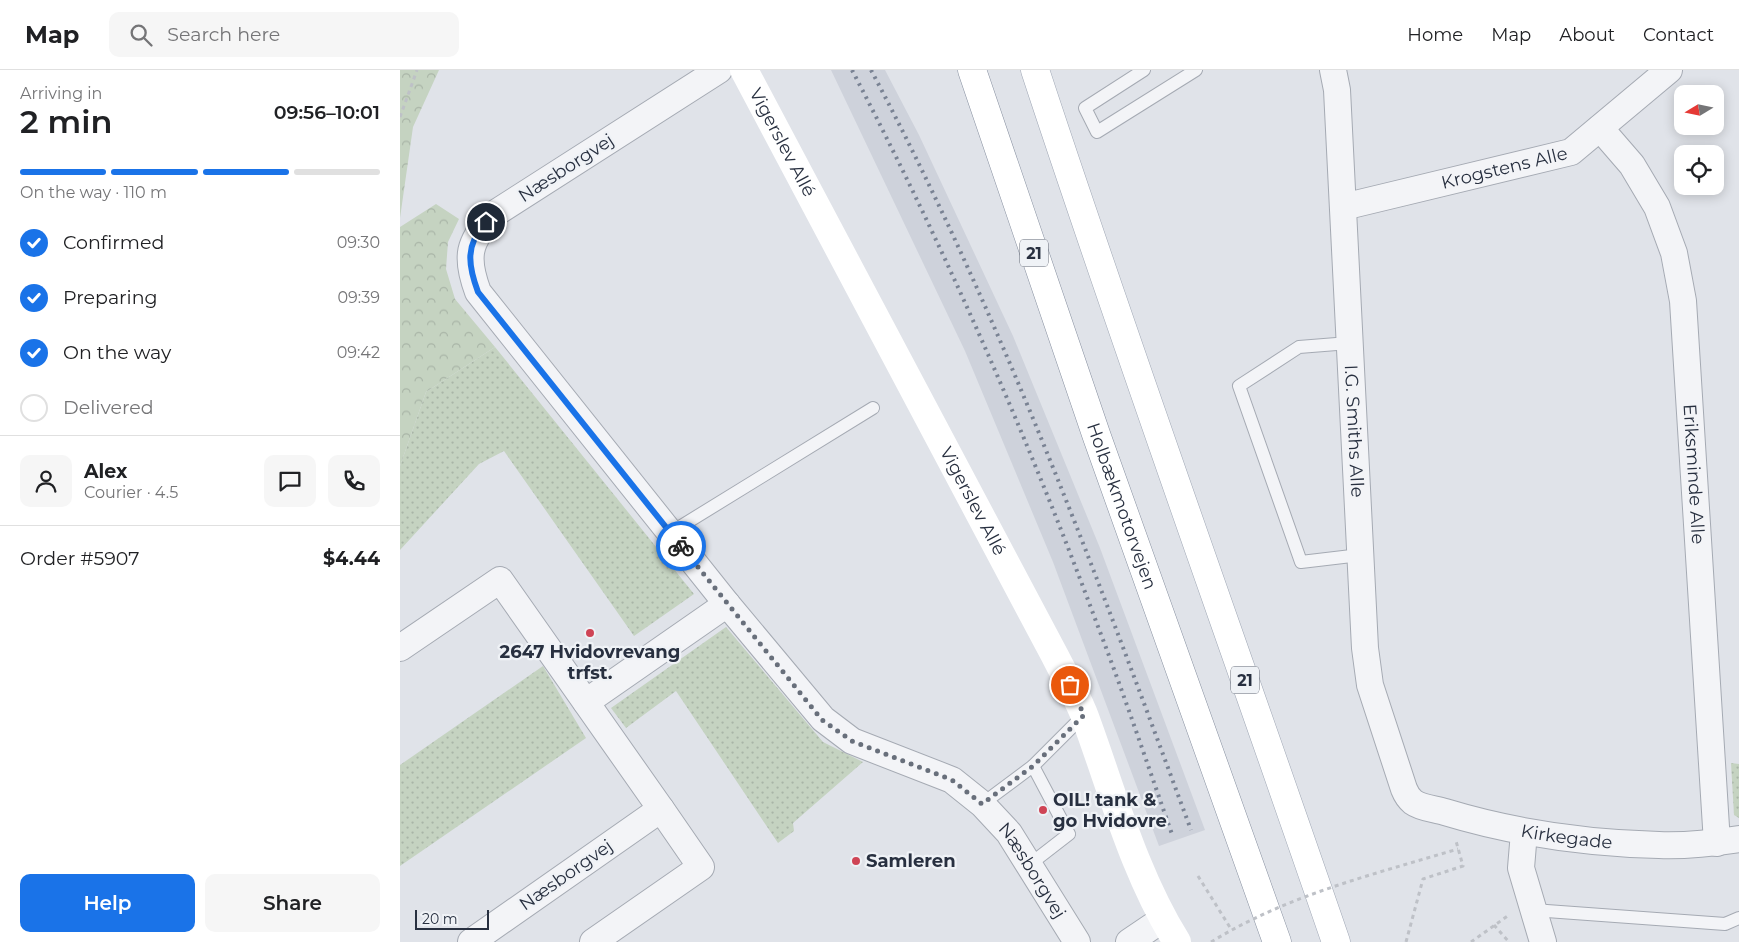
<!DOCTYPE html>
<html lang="en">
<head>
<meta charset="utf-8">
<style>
	:root { --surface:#fff; --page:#f6f6f6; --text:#202124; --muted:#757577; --line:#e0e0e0; --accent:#1a73e8 }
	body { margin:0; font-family:Montserrat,sans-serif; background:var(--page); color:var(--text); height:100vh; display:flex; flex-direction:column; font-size:19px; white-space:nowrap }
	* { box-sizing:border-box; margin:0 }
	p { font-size:16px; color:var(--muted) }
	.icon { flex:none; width:28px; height:28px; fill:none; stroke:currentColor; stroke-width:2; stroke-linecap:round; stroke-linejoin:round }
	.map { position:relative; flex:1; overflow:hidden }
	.panel { display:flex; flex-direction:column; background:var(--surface); width:400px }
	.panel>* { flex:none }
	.needle { width:32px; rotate:260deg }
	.buttons { position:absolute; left:1274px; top:15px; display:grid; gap:10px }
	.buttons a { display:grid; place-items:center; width:50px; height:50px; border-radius:10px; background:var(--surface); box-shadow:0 2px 12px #0003; font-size:25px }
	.scale { position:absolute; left:15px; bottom:12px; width:74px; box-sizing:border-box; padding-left:5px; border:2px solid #283040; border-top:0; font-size:14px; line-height:18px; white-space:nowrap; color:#283040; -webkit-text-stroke:4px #eff2f6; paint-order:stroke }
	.pin { position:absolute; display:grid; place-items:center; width:42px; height:42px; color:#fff; margin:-21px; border:2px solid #fff; border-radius:50%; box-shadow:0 1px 5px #0007 }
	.courier { position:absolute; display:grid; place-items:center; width:50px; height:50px; margin:-25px; border:4px solid #1a73e8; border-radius:50%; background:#fff; color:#222; box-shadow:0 1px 6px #0007 }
	.overview em { font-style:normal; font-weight:600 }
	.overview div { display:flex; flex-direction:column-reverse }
	.overview { display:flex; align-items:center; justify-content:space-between; height:85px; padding:0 20px }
	h1 { font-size:32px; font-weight:600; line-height:38px }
	.bar { display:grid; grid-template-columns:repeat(4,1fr); gap:8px 5px; align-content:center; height:60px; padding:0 20px }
	.bar i { height:6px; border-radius:4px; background:var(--line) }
	.bar .selected { background:var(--accent) }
	.bar p { grid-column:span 4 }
	.line { display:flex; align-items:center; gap:12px; padding:0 20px; border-top:1px solid var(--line) }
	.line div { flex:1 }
	.round { display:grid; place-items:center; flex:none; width:52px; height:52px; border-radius:10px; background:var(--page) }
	ol { padding:0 20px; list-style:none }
	li { display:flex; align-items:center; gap:15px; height:55px }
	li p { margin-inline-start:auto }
	li .icon { padding:5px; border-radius:50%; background:var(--accent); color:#fff; stroke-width:4 }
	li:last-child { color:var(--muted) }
	li i { width:28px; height:28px; border:2px solid var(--line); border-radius:50% }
	.button { display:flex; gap:10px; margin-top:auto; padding:10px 20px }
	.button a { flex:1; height:58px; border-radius:10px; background:var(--accent); color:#fff; font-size:20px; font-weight:600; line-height:58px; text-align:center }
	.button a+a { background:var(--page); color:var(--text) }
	header { display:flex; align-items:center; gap:30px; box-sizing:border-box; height:70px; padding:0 25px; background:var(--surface); border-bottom:1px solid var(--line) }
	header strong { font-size:24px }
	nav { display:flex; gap:28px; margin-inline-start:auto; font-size:18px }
	.search { width:350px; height:45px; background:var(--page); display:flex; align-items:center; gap:12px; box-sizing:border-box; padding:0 18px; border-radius:10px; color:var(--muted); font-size:19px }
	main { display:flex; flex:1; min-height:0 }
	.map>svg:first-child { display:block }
	.built { fill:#ced2db }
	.grass { fill:url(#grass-dots) }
	.park { fill:url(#park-crowns) }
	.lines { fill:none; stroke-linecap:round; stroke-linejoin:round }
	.lane-casing { stroke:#a5aab3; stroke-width:14 }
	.street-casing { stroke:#a5aab3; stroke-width:28 }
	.primary-casing { stroke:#9fa7b5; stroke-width:29 }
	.highway-casing { stroke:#8790a0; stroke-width:29 }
	.path { stroke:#bec1c7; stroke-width:3; stroke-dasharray:4 4; stroke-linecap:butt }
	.lane { stroke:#f3f4f7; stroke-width:12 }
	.street { stroke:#f3f4f7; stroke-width:26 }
	.secondary { stroke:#fff; stroke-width:28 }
	.primary { stroke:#fff; stroke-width:28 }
	.highway { stroke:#fff; stroke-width:28 }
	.rail { stroke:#798293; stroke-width:4; stroke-dasharray:2.5 5; stroke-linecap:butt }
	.path-bridge { stroke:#bec1c7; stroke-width:3; stroke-dasharray:4 4; stroke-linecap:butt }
	.done { stroke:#686f7b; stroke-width:5; stroke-dasharray:0 9 }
	.route { stroke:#1a73e8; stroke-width:6 }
	.poi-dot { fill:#cf4455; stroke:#eff2f6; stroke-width:2 }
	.labels { text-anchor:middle; stroke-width:4.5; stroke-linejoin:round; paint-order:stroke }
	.shield { fill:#eff2f6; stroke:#646a77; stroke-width:1 }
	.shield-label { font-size:16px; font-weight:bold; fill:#283040 }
	.street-label { font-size:18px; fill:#283040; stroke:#eff2f6 }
	.poi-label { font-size:18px; font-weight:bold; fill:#283040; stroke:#eff2f6; text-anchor:start }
</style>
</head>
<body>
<header>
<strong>Map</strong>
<div class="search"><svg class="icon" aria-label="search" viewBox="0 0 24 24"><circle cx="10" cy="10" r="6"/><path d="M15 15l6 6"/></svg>Search here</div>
<nav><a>Home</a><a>Map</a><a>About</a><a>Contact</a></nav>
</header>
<main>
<section class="panel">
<div class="overview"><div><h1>2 min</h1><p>Arriving in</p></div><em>09:56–10:01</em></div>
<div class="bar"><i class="selected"></i><i class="selected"></i><i class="selected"></i><i></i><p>On the way · 110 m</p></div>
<ol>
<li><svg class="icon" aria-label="check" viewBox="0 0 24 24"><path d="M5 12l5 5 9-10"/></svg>Confirmed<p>09:30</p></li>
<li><svg class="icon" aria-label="check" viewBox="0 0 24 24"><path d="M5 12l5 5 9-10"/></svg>Preparing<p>09:39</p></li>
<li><svg class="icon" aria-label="check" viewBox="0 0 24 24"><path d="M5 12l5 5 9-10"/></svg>On the way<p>09:42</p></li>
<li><i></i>Delivered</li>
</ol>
<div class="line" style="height:90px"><a class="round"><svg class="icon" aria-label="person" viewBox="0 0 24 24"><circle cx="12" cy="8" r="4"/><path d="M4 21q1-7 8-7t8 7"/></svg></a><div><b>Alex</b><p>Courier · 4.5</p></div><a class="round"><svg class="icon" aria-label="chat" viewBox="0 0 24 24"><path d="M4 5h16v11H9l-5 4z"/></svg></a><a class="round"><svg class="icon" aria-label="phone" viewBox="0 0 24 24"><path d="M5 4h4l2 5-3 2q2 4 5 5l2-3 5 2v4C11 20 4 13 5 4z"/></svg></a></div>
<div class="line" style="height:65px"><div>Order #5907</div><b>$4.44</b></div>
<div class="button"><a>Help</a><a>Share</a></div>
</section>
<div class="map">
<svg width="1339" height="872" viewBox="0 0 1339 872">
	<defs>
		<pattern id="grass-dots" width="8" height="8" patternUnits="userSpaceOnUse" patternTransform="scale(1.25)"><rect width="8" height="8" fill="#c5d3c1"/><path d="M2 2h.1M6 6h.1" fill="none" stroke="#a9b5a7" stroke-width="1.8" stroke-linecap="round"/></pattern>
		<pattern id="park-crowns" width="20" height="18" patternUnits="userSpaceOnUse" patternTransform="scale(1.25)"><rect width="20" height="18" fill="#c5d3c1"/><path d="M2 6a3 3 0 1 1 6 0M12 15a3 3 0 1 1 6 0" fill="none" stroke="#a9b5a7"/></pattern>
	</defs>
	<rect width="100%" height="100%" fill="#e0e3e9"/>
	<polygon class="built" points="431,0 485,0 519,65 613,266 700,478 805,760 759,776 653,492 565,281"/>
	<g class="grass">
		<polygon points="95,277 294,524 234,566 104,381 79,394 0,480 0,396 26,322"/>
		<polygon points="326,557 423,672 463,692 393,753 394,761 378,773 276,621 226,658 211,638"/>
		<polygon points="143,596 186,668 0,796 0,695"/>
		<polygon points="1331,693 1339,694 1339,748 1334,745"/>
	</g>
	<g class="park">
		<polygon points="0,0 39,0 13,57 0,148"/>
		<polygon points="36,134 59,149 48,172 46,199 55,229 95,277 26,322 0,396 0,157"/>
	</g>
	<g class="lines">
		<g class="lane-casing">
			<g id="lane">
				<polyline points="744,0 685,38 697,62 796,0"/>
				<polyline points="949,273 899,277 839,316 901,492 960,485"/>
				<polyline points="270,463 473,338"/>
				<polyline points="633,696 684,645"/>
				<polyline points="582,734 633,696 669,764 629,795"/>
				<polyline points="1133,840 1325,854 1339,848"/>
			</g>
		</g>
		<g class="street-casing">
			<g id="street">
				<path id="s1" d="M319,0l-225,144c-26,28 -29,43 -16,78l249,312 96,115 29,22 100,39 30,24 27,29 68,109"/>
				<path id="s2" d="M933,0l4,20 28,558 5,37 34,104c2,5 4,9 9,13 8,6 22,7 32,10 69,21 142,31 214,33 27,1 54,-2 80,-6"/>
				<path id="s3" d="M1200,58l32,37 25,42 17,46 9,48 34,542"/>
				<path id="s4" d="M943,137l228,-55 98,-82"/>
				<polyline points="0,578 100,510 261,739 71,872"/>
				<polyline points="186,632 327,534"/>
				<polyline points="1124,762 1121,798 1143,872"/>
				<polyline points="193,872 301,797 261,739"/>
				<polyline points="729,872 763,849"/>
			</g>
		</g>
		<g class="primary-casing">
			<path id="primary" d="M635,0c96,292 201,581 301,872"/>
		</g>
		<g class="highway-casing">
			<g id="highway">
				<path id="s6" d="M572,0l125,367 180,505"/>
			</g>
		</g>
		<g class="path">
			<polyline points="0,47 17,0"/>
			<polyline points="798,806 831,859"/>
			<polyline points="1094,855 1109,872"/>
			<polyline points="1006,872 1023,809 1063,796 1056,771"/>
			<polyline points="1071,872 1109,845"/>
		</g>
		<use href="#lane" class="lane"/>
		<use href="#street" class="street"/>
		<path class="secondary" id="s5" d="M344,0l311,586c10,20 22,40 30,61 28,76 49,156 92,225"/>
		<use href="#primary" class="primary"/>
		<use href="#highway" class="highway"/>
		<g class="rail">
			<path d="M452,0c93,179 175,365 245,554 27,70 51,142 76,213"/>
			<path d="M471,0c129,243 225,503 320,760"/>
		</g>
		<path class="path-bridge" d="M811,872c77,-47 160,-67 247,-93"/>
	</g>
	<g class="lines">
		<polyline class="done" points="281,476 422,650 452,671 552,710 582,734 633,696 684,645 670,615"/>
		<path class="route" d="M86,152c-21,23 -18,43 -8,70l203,254"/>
	</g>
	<g class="poi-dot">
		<circle cx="190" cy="563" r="5"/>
		<circle cx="643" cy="740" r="5"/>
		<circle cx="456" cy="791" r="5"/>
	</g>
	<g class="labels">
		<g class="shield">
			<rect x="620" y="169.5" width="28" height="27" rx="4"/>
			<rect x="831" y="596.5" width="28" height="27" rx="4"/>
		</g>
		<g class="shield-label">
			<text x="634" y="189">21</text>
			<text x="845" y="616">21</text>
		</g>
		<g class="street-label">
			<text dy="6" stroke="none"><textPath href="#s5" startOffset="82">Vigerslev Allé</textPath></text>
			<text dy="6" stroke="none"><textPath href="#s4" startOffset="166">Krogstens Alle</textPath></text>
			<text transform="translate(166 98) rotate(-33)" y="6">Næsborgvej</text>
			<text dy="6" stroke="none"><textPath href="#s2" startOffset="362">I.G. Smiths Alle</textPath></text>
			<text dy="6" stroke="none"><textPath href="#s3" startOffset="369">Eriksminde Alle</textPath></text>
			<text dy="6" stroke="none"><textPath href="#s5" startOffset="488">Vigerslev Allé</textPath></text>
			<text dy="6" stroke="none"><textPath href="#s6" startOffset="461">Holbækmotorvejen</textPath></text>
			<text dy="6" stroke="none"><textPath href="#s2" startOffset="900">Kirkegade</textPath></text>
			<text dy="6" stroke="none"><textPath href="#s1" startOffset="1168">Næsborgvej</textPath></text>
			<text transform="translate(166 805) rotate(-35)" y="6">Næsborgvej</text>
		</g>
		<g class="poi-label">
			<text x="190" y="588" text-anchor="middle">2647 Hvidovrevang<tspan x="190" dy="21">trfst.</tspan></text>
			<text x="653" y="736">OIL! tank &amp;<tspan x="653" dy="21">go Hvidovre</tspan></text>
			<text x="466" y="797">Samleren</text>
		</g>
	</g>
</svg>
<div class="buttons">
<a><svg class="needle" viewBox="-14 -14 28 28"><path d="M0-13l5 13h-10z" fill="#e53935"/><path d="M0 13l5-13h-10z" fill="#757577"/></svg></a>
<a><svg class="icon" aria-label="locate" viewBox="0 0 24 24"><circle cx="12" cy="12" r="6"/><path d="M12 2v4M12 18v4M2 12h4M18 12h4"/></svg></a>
</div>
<div class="scale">20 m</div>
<div class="pin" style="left:670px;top:615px;background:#ea580c"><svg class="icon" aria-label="bag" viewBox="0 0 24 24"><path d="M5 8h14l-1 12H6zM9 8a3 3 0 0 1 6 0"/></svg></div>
<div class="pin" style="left:86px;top:152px;background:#1f2937"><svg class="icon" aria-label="home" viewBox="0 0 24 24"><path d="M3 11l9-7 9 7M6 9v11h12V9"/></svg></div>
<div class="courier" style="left:281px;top:476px"><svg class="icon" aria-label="bike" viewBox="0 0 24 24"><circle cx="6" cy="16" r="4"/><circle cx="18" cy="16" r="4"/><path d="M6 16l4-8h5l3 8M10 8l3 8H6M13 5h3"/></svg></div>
</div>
</main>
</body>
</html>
